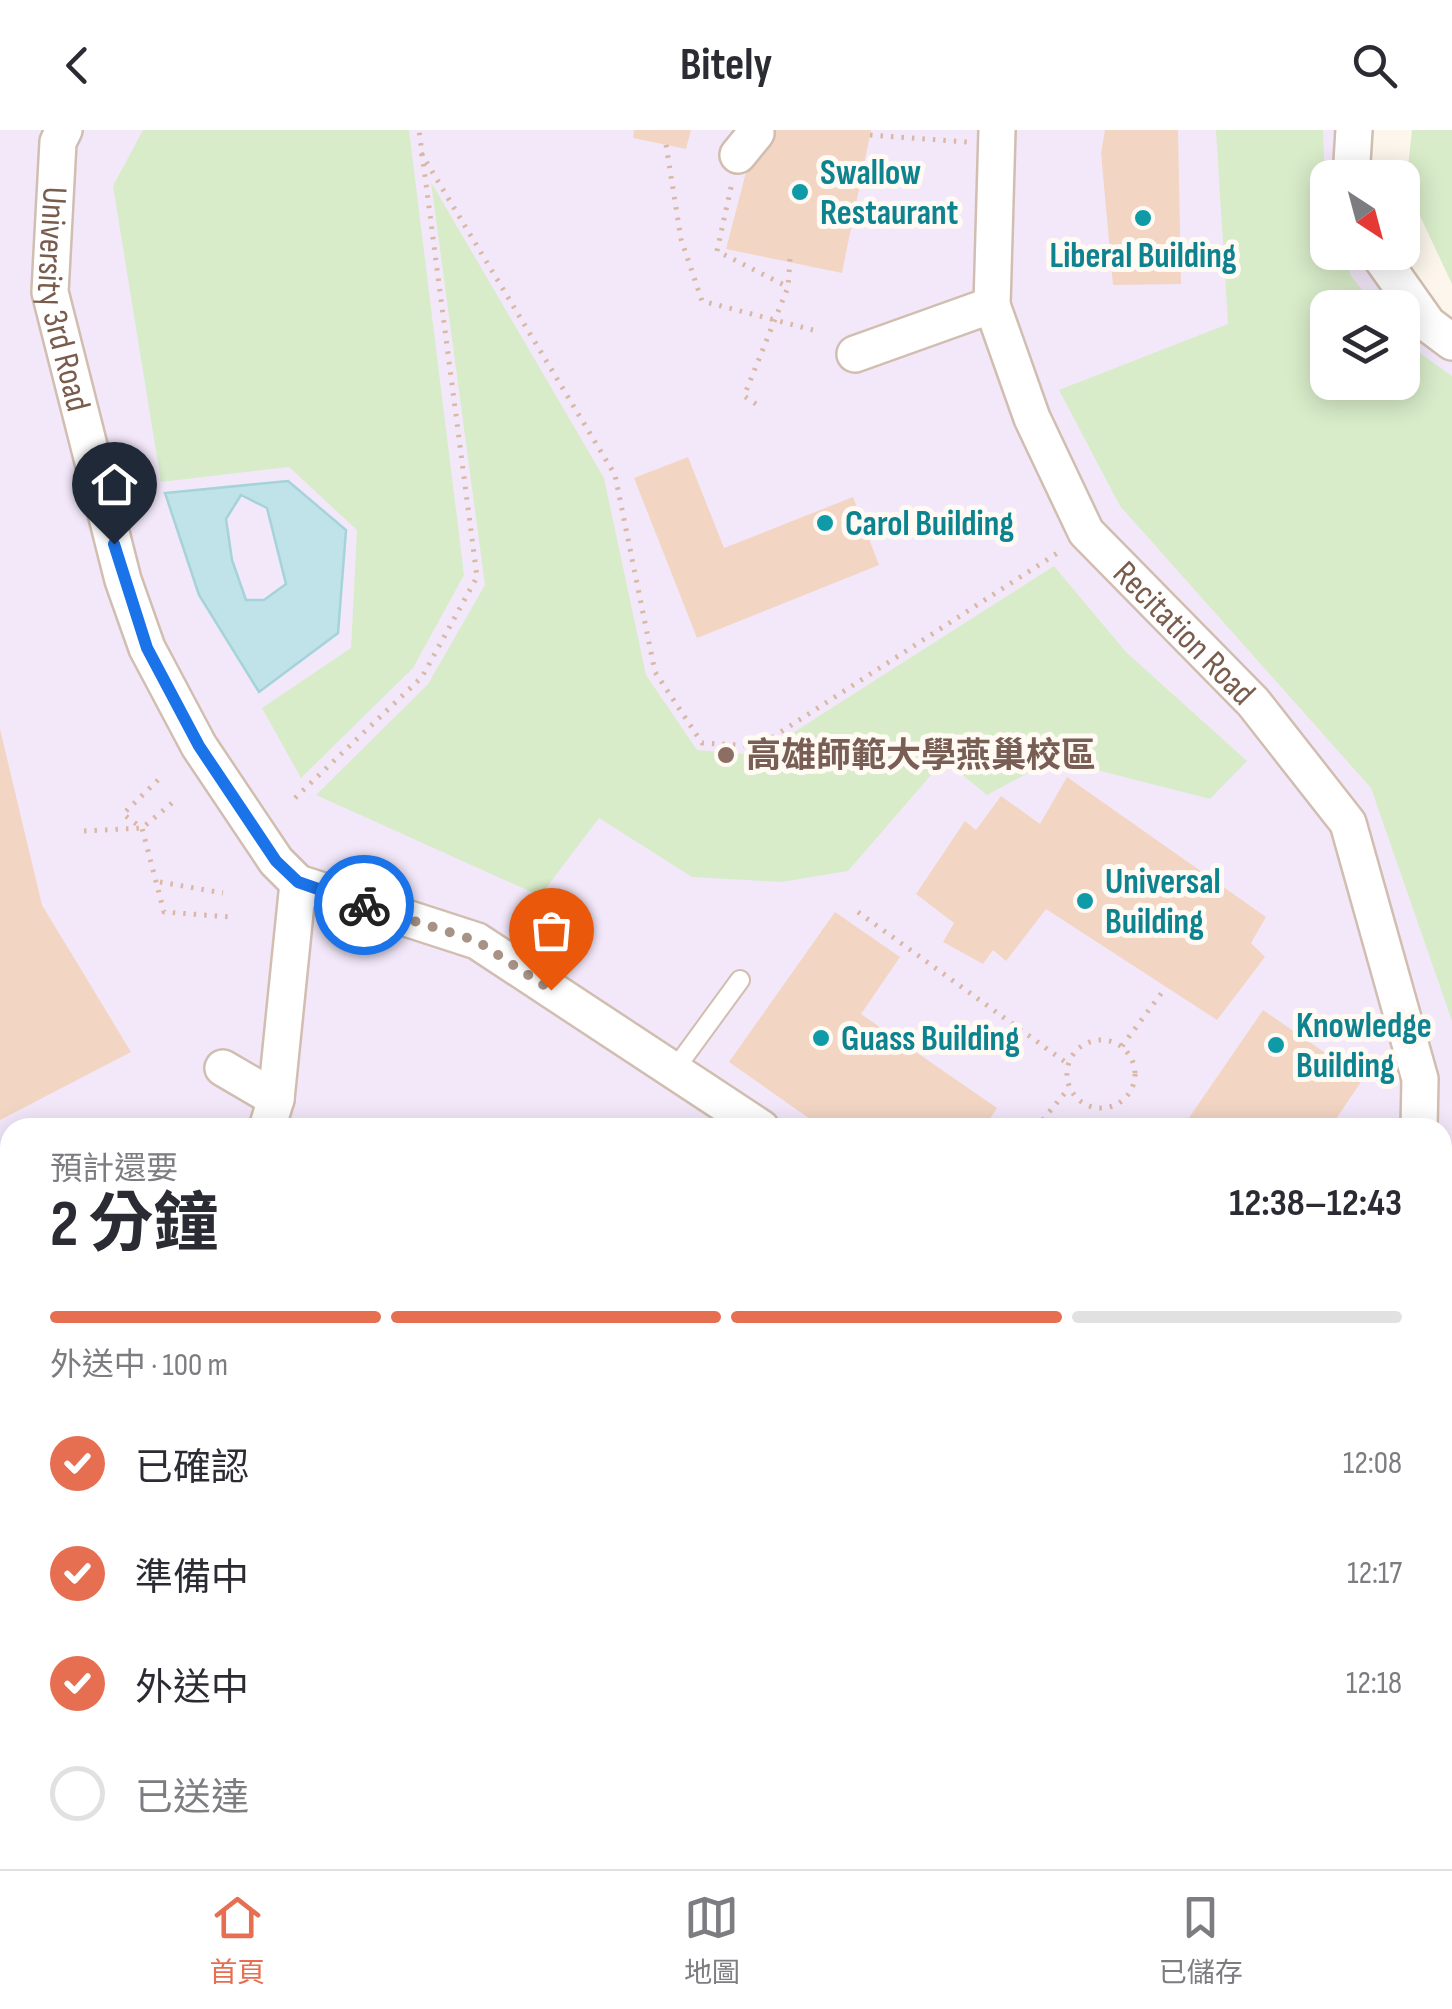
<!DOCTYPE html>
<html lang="zh-TW">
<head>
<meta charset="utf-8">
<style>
	:root { --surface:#fff; --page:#f2f2f3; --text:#2b2b33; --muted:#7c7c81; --line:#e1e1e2; --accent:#e76f51 }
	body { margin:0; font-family:"Sofia Sans Condensed","Noto Sans TC",sans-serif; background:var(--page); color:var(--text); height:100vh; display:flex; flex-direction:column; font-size:38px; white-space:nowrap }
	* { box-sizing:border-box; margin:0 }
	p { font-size:32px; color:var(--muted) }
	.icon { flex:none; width:55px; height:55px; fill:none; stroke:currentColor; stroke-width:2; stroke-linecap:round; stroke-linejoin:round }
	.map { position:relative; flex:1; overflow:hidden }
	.drawer { position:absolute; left:0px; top:988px; width:1452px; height:752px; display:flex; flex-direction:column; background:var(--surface); border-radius:30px 30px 0 0; box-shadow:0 5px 25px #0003 }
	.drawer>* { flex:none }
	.needle { width:65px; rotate:144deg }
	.controls { position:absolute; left:1310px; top:30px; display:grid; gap:20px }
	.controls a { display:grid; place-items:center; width:110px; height:110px; border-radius:20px; background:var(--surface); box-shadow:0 5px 25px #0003; font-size:50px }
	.pin { position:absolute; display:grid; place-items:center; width:85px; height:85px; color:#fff; margin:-102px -42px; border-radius:50% 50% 50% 0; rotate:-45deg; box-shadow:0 0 10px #0007 }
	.pin .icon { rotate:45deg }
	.courier { position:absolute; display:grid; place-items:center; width:100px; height:100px; margin:-50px; border:8px solid #1a73e8; border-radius:50%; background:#fff; color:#222; box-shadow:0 2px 12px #0007 }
	.headline em { font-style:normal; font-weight:700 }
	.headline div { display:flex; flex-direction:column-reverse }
	.headline { display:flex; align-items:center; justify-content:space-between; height:170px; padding:0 50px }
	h1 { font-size:65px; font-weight:700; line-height:75px }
	.bar { display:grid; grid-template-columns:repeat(4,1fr); gap:15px 10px; align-content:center; height:120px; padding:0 50px }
	.bar i { height:12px; border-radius:8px; background:var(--line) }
	.bar .current { background:var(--accent) }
	.bar p { grid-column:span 4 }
	ol { padding:0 50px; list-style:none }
	li { display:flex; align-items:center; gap:30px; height:110px }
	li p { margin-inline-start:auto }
	li .icon { padding:10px; border-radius:50%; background:var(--accent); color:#fff; stroke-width:4 }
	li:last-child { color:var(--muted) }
	li i { width:55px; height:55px; border:5px solid var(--line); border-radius:50% }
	header { display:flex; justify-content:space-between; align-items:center; height:130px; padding:0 50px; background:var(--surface); font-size:45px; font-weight:700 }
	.tab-bar { display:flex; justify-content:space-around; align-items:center; height:140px; border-top:2px solid var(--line); background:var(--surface); font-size:28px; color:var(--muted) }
	.tab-bar a { display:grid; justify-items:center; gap:5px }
	.tab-bar .current { color:var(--accent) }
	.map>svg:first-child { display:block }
	.education { fill:#f3e8fa }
	.green { fill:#d8ecc9 }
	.water { fill:#bfe3e8; stroke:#a5d3da; stroke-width:2.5; fill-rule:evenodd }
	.building { fill:#f3d5c3 }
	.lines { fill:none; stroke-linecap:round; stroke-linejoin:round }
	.lane-casing { stroke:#d1beb0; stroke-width:22 }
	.street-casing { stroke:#d1beb0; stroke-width:40 }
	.path { stroke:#d9b8a5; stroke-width:5; stroke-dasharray:2.5 8; stroke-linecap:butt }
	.lane { stroke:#fff; stroke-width:18 }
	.street { stroke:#fff; stroke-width:35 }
	.done { stroke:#a89285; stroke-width:10; stroke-dasharray:0 18 }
	.route { stroke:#1a73e8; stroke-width:12 }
	.culture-dot { fill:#0f9aa8; stroke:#fffaf3; stroke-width:4 }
	.education-dot { fill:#8d6e63; stroke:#fffaf3; stroke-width:4 }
	.labels { text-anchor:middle; stroke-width:10; stroke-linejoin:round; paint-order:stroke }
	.culture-label { font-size:35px; font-weight:bold; fill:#0d838f; stroke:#fffaf3; text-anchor:start }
	.street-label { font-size:35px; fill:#7a5c4d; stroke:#fffaf3 }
	.education-label { font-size:35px; font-weight:bold; fill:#785e54; stroke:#fffaf3; text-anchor:start }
</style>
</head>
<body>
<header><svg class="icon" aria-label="back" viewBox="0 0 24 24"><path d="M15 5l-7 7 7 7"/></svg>Bitely<svg class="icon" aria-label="search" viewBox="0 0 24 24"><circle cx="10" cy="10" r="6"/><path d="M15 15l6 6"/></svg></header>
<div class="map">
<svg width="1452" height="1739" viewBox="0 0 1452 1739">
	<rect width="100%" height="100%" fill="#fdf6ec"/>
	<polygon class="education" points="0,0 1336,0 1336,47 1328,48 1328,122 1359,123 1400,177 1328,178 1328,252 1402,252 1403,181 1452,227 1452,1739 0,1739 0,1462 10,1452 10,1730 1442,1730 1442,998 10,998 10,1285 0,1277"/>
	<g class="green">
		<polygon points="143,0 409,0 464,445 413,538 301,648 262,578 351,518 357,400 289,337 161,352 113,56"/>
		<polygon points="1216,0 1323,0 1328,122 1345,123 1351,146 1376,177 1328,178 1328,252 1402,252 1403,211 1452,246 1452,891 1371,658 1120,376 1059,260 1228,194"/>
		<polygon points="1412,0 1452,0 1452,154 1406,56"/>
		<polygon points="431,52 604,348 646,545 697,620 758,625 1054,436 1126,522 1247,631 1210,669 1054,629 987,665 944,630 848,741 781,752 692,747 599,688 540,766 316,665 428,554 485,455"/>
		<polygon points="1452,1037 1452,1739 1404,1739 1391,1730 1442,1730 1442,1113"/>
		<polygon points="881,1730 1215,1730 1219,1739 876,1739"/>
	</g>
	<path class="water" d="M288,351l58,49 -8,103 -79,59 -60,-97 -34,-102zM241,365l26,13 19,76 -22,16h-18l-14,-40 -6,-41z"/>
	<g class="building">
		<polygon points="634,0 691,0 686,19 633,8"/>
		<polygon points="757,0 871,0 842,143 726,119"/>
		<polygon points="1105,0 1178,0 1181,154 1113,155 1101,23"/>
		<polygon points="688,327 724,418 853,367 879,435 697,508 634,348"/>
		<polygon points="0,599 42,775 131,922 0,990"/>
		<polygon points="1067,647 1266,787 1251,813 1265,827 1217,890 1046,779 1006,831 993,820 983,834 943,812 954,793 916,764 965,691 976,700 1001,666 1040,694"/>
		<polygon points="835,782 900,827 861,884 997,978 984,998 823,998 729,932"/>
		<polygon points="1263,880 1363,949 1330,998 1182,998"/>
	</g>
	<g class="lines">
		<g class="lane-casing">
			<g id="lane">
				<polyline points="675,939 740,850"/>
				<polyline points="0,1508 10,1503"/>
			</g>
		</g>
		<g class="street-casing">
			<g id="street">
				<path id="s1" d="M64,0l-6,12 -8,150 73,288 24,68 52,98 77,115 22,22 179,58 284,187"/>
				<path id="s2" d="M997,0l-5,175 40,113 54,114 167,170 95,121 72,256 -1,49"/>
				<polyline points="738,25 756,3"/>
				<polyline points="1351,48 1354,0"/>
				<polyline points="1377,122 1428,194 1452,212"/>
				<polyline points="855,224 992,175"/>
				<polyline points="223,938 276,969"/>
				<polyline points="267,998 276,969 298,753"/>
				<polyline points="0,1223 10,1226"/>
				<polyline points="0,1602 10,1584"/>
				<polyline points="511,1730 523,1739"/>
				<polyline points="1284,1730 1287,1739"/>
			</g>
		</g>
		<g class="path">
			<polyline points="870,5 967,12"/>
			<polyline points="666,15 681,109 702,171 813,200"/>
			<polyline points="421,23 615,345 655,542 702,613 759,616 1059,422"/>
			<polyline points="731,57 717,121 788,157"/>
			<polyline points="756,274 744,266 788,157 790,129"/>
			<polyline points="158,650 123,684 142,698 164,782 232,787"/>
			<polyline points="295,668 422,547 477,447 419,0"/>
			<polyline points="84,701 142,698 172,673"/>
			<polyline points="160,752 223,763"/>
			<polyline points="858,782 1068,934"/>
			<circle cx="1101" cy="944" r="34"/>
			<polyline points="1122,916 1166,857"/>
			<polyline points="1036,998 1069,958"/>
		</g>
		<use href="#lane" class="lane"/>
		<use href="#street" class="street"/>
	</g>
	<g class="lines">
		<polyline class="done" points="364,775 477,811 551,860"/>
		<polyline class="route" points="114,414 147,518 199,616 276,731 298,752 364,775"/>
	</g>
	<g class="culture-dot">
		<circle cx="800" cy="62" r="10"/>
		<circle cx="1143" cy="88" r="10"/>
		<circle cx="825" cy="393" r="10"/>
		<circle cx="1085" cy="771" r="10"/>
		<circle cx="821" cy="908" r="10"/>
		<circle cx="1276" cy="915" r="10"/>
	</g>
	<circle class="education-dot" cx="726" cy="625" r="10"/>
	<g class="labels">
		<g class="culture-label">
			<text x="820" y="54">Swallow<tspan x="820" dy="40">Restaurant</tspan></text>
			<text x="1143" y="137" text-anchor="middle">Liberal Building</text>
			<text x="845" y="405">Carol Building</text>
			<text x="1105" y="763">Universal<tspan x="1105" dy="40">Building</tspan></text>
			<text x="1296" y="907">Knowledge<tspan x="1296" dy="40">Building</tspan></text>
			<text x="841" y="920">Guass Building</text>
		</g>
		<g class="street-label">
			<text dy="12" stroke="none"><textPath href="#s1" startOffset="172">University 3rd Road</textPath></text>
			<text dy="12" stroke="none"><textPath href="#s2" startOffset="562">Recitation Road</textPath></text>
		</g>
		<g class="education-label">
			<text x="746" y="637">高雄師範大學燕巢校區</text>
		</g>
	</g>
</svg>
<div class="controls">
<a><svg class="needle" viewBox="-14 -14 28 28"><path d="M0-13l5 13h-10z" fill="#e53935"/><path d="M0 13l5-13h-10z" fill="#7c7c81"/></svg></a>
<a><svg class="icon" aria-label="layers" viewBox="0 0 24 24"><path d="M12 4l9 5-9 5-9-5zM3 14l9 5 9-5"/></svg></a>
</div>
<div class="pin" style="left:551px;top:860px;background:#ea580c"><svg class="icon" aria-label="bag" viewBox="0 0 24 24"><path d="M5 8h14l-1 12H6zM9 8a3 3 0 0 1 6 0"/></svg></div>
<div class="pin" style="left:114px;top:414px;background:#1f2937"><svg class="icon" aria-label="home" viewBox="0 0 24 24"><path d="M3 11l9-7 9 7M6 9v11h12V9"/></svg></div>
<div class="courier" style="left:364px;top:775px"><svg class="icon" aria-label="bike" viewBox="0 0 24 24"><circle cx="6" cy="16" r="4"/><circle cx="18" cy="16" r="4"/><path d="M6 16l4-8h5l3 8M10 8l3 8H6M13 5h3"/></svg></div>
<section class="drawer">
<div class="headline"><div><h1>2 分鐘</h1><p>預計還要</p></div><em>12:38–12:43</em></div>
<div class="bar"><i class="current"></i><i class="current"></i><i class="current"></i><i></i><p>外送中 · 100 m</p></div>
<ol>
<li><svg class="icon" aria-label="check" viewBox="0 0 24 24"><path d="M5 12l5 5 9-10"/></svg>已確認<p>12:08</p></li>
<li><svg class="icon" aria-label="check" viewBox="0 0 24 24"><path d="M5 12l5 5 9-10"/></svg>準備中<p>12:17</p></li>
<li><svg class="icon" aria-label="check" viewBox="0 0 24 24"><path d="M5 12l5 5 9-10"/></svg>外送中<p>12:18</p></li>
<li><i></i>已送達</li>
</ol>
</section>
</div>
<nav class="tab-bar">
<a class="current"><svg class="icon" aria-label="home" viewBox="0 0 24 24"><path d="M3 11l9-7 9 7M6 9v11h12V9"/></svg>首頁</a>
<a><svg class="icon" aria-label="map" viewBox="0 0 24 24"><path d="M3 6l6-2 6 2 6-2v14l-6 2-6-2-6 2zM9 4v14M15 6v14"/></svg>地圖</a>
<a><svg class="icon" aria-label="saved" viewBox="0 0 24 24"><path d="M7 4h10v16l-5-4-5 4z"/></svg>已儲存</a>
</nav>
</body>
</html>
